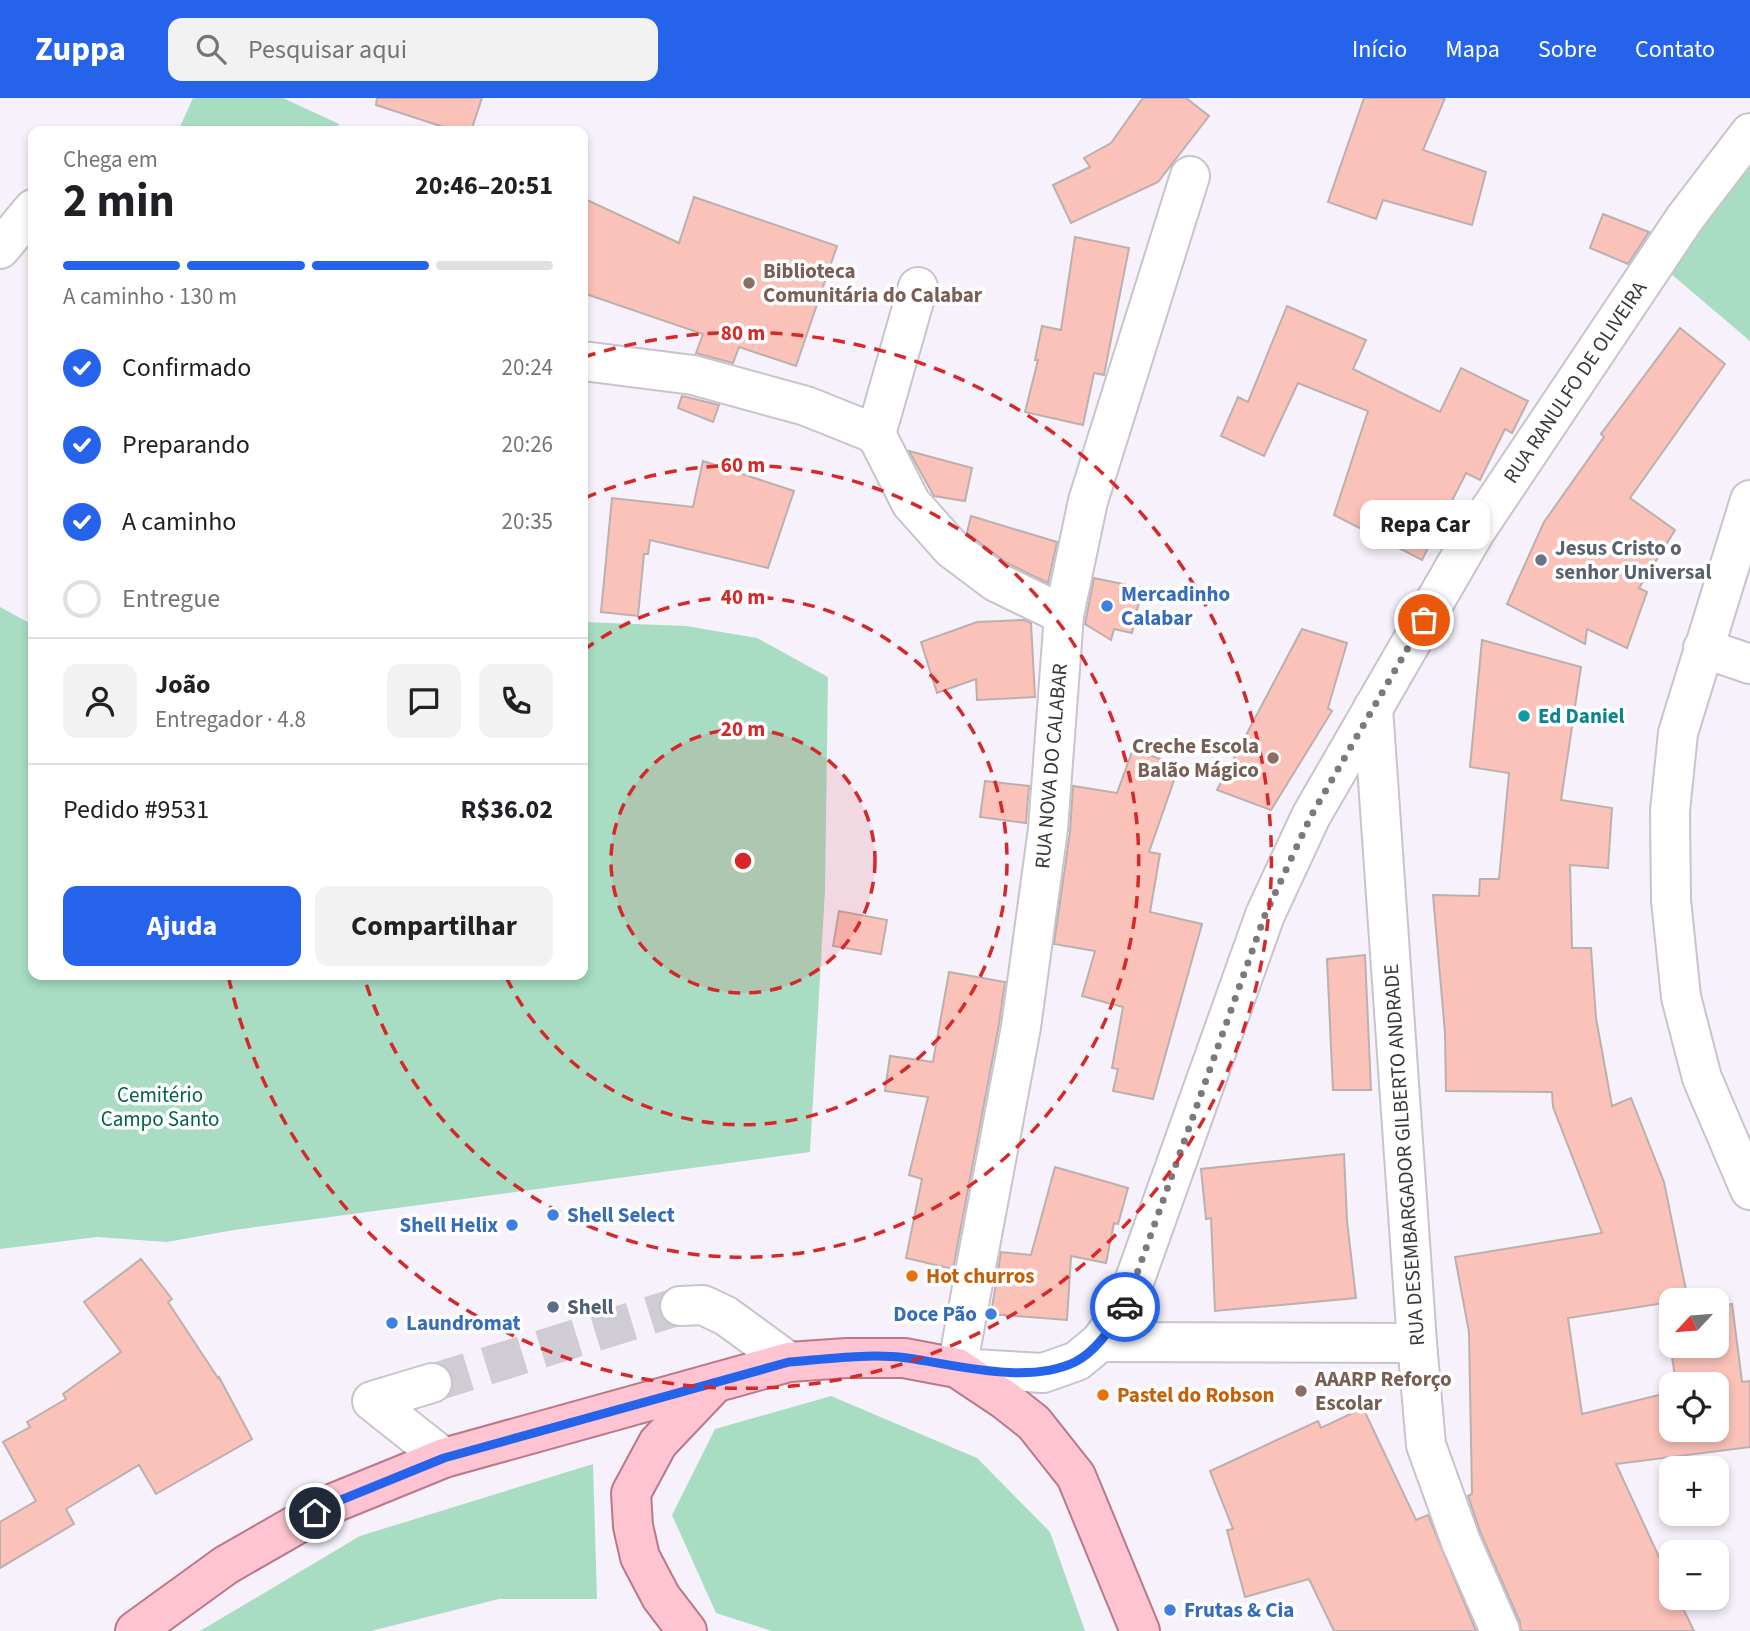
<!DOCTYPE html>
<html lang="pt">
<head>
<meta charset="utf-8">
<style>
	:root { --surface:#fff; --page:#f2f2f2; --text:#202124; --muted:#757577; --line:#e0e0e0; --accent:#2563eb }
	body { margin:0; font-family:"Source Sans 3",sans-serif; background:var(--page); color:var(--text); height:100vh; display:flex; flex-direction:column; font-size:26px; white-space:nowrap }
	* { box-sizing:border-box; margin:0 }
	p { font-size:23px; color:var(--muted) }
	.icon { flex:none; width:38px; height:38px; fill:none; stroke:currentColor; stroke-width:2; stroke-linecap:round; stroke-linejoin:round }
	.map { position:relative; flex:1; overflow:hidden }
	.panel { position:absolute; left:28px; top:28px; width:560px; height:854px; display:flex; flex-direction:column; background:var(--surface); border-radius:14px; box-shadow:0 4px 10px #0003 }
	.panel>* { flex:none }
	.needle { width:46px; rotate:244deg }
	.fabs { position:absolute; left:1659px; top:1190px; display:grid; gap:14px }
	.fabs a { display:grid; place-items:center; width:70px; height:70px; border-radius:14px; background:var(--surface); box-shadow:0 4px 10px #0003; font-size:35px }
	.pin { position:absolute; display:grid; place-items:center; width:60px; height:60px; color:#fff; margin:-30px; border:4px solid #fff; border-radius:50%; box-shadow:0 2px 7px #0007 }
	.courier { position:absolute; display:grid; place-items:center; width:70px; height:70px; margin:-35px; border:5px solid #2563eb; border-radius:50%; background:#fff; color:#222; box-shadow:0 2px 9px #0007 }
	.bubble { position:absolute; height:49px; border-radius:14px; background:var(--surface); box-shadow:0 4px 10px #0003; font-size:23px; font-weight:700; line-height:49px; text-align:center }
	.headline em { font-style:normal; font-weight:700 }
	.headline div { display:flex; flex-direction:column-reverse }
	.headline { display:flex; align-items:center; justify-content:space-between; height:119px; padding:0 35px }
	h1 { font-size:46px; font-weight:700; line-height:52px }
	.bar { display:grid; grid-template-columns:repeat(4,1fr); gap:10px 7px; align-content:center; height:84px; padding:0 35px }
	.bar i { height:9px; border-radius:5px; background:var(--line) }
	.bar .selected { background:var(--accent) }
	.bar p { grid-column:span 4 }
	.line { display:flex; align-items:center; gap:18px; padding:0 35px; border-top:2px solid var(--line) }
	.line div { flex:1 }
	.round { display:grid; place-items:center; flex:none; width:74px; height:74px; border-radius:14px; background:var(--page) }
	ol { padding:0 35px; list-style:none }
	li { display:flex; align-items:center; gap:21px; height:77px }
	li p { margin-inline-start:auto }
	li .icon { padding:7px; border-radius:50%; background:var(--accent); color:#fff; stroke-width:4 }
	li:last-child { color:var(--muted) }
	li i { width:38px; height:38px; border:4px solid var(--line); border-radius:50% }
	.action { display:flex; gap:14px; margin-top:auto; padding:14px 35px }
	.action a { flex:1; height:80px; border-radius:14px; background:var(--accent); color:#fff; font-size:28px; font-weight:700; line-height:80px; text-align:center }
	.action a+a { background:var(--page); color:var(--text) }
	header { display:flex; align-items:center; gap:42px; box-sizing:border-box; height:98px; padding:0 35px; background:var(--accent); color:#fff }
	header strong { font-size:33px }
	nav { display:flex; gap:38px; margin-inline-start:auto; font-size:24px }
	.search { width:490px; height:63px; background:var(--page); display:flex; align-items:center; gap:18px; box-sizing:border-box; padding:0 24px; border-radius:14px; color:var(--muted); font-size:26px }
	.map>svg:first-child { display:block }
	.green { fill:#a8ddc3 }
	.building { fill:#fbc2b9; stroke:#bbb0ae; stroke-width:2 }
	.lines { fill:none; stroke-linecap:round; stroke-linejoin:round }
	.minor-tunnel { stroke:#d0ccd4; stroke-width:38; stroke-dasharray:38 19; stroke-linecap:butt }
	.minor-casing { stroke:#c8c3cc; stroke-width:42 }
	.major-casing { stroke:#b97989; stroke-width:42 }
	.minor { stroke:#fff; stroke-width:38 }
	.major { stroke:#fec4d1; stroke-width:38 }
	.done { stroke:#7c797e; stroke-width:7; stroke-dasharray:0 12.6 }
	.route { stroke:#2563eb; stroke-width:9 }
	.ring { fill:none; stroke:#d62828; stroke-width:3.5; stroke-dasharray:12 9 }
	.education-dot { fill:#8d6e63; stroke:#fff; stroke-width:2.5 }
	.worship-dot { fill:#6b7280; stroke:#fff; stroke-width:2.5 }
	.shop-dot { fill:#3f7fe0; stroke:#fff; stroke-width:2.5 }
	.culture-dot { fill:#0f9aa8; stroke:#fff; stroke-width:2.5 }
	.food-dot { fill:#e8710a; stroke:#fff; stroke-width:2.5 }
	.service-dot { fill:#5c6f8a; stroke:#fff; stroke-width:2.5 }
	.labels { text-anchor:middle; stroke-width:7; stroke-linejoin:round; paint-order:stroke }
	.education-label { font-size:21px; font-weight:bold; fill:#785e54; stroke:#fff; text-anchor:start }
	.street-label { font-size:21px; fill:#3a383b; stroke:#fff }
	.worship-label { font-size:21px; font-weight:bold; fill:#5b616d; stroke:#fff; text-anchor:start }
	.shop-label { font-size:21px; font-weight:bold; fill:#366cbe; stroke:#fff; text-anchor:start }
	.culture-label { font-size:21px; font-weight:bold; fill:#0d838f; stroke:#fff; text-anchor:start }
	.park-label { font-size:21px; fill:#016545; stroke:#fff }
	.food-label { font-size:21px; font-weight:bold; fill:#c56008; stroke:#fff; text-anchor:start }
	.service-label { font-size:21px; font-weight:bold; fill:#4e5e75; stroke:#fff; text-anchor:start }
	.centre { fill:#d62828; stroke:#fff; stroke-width:3.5 }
	.ring-label { font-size:21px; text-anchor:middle; font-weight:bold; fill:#d62828; stroke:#fff; stroke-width:7; stroke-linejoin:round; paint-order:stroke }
</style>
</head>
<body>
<header>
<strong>Zuppa</strong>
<div class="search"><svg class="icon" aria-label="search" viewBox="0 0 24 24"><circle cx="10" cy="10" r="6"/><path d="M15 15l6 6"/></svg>Pesquisar aqui</div>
<nav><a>Início</a><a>Mapa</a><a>Sobre</a><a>Contato</a></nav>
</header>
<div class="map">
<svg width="1750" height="1533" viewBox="0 0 1750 1533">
	<rect width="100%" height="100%" fill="#f6f1fa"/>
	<g class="green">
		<polygon points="193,0 283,0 339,26 336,33 178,33"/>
		<polygon points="1750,48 1750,243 1670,175"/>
		<polygon points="0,509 33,527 33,877 583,877 583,524 686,528 757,540 828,579 825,792 810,1054 234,1132 167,1144 97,1139 0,1151"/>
		<polygon points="831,1298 977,1360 1050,1434 1085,1533 772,1533 716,1515 672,1417 715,1331"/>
		<polygon points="593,1366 597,1501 499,1501 371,1533 200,1533 360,1438"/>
	</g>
	<g class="building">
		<polygon points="377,0 482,0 471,33 456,33 376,7"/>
		<polygon points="1143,0 1186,0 1209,18 1158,84 1071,125 1053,87 1090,69 1084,60 1111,45"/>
		<polygon points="1364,0 1445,0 1423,52 1486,74 1472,127 1383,102 1376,121 1328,104"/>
		<polygon points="694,99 837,148 796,268 739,249 733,265 696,255 703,236 583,195 583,100 679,145"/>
		<polygon points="1603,116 1649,134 1628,166 1590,150"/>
		<polygon points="1075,139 1129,150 1104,277 1094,275 1083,327 1025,314 1038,262 1035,262 1042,228 1061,232"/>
		<polygon points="1287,208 1366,242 1353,271 1440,314 1461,270 1528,303 1512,335 1505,331 1480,382 1466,375 1422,462 1334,417 1368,313 1298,285 1264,358 1221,338 1238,299 1248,304"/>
		<polygon points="1680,230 1725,266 1630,400 1675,432 1639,490 1647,494 1627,550 1587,531 1585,546 1507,506 1544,424 1604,339 1601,336"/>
		<polygon points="682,298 719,307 713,324 678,310"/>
		<polygon points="909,353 972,370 965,403 934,398"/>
		<polygon points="703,363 794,393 768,470 650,442 648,456 644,456 638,518 601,514 612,400 693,409"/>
		<polygon points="971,418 1057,444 1048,485 1007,465 967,435"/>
		<polygon points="1094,480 1142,490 1132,535 1114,531 1111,542 1085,526"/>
		<polygon points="1024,522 1031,525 1035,599 977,602 976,581 937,595 921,544 977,524"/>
		<polygon points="1302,531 1347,545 1328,610 1332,613 1271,712 1217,692"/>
		<polygon points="1482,542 1581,569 1561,702 1612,710 1608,770 1570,767 1572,850 1591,850 1596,920 1612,1008 1631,1000 1664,1084 1688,1202 1671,1202 1671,1204 1568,1220 1582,1316 1671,1294 1671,1332 1717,1332 1717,1286 1676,1286 1666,1216 1671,1215 1671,1248 1717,1248 1717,1209 1732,1206 1742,1284 1750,1283 1750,1349 1616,1366 1671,1485 1671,1500 1678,1500 1694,1533 1521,1533 1520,1524 1481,1436 1468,1398 1472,1396 1469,1234 1455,1159 1602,1135 1553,1009 1552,994 1446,993 1445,935 1433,797 1479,798 1480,781 1499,781 1509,675 1470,669"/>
		<polygon points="1133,651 1179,668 1149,754 1160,756 1150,814 1202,826 1153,1001 1113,993 1118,971 1112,970 1123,909 1082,898 1095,853 1054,846 1070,734 1073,688 1117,695"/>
		<polygon points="985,683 1029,688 1026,725 980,719"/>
		<polygon points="839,813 887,822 881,856 833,848"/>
		<polygon points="1365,857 1371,992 1333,992 1327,861"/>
		<polygon points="949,874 1005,884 999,926 953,1171 906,1160 922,1081 909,1077 928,999 885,993 890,958 933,964"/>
		<polygon points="1344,1056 1347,1123 1356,1200 1215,1213 1211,1120 1206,1121 1201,1071"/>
		<polygon points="1055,1069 1128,1090 1118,1126 1114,1125 1106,1165 1071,1158 1067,1222 991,1216 1001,1154 1031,1157"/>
		<polygon points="141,1161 172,1201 168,1204 218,1280 219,1279 252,1341 156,1396 139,1367 66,1411 74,1426 0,1470 0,1424 36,1403 3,1344 30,1329 27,1324 66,1301 63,1296 121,1254 84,1204"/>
		<polygon points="1363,1310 1416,1422 1428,1417 1476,1533 1334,1533 1309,1481 1245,1499 1227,1432 1233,1431 1210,1373 1318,1323 1321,1330"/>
	</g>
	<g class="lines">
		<polyline class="minor-tunnel" points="432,1285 680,1208"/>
		<g class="minor-casing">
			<g id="minor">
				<polyline points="1190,78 1088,403 1064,517 1048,731 1021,929 957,1270 1043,1275 1077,1263 1100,1244 1125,1209 1265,817 1311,718 1475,434 1685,120 1750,35"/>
				<polyline points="0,151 33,111"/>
				<polyline points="583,263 693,277 806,308 876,336 911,405 952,451 996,484 1064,517"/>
				<polyline points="876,336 918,189"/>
				<polyline points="1750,402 1678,635 1670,713 1671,802 1681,899 1702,980 1750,1092"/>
				<polyline points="1703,550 1750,566"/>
				<polyline points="1373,610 1417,1245 1426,1347 1461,1444 1500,1533"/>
				<polyline points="680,1208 703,1207 726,1218 789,1264"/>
				<polyline points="1100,1244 1417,1245"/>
				<polyline points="432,1285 372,1303 444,1360"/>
			</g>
		</g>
		<g class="major-casing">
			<g id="major">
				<polyline points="135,1533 226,1467 336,1404 444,1360 789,1264 847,1260 904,1260 957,1270 1005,1302 1034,1325 1076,1378 1140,1533"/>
				<polyline points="687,1533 661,1499 640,1459 633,1428 631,1395 658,1345 714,1286"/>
			</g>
		</g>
		<use href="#minor" class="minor"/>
		<use href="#major" class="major"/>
	</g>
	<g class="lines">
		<polyline class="done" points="1125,1209 1265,817 1311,718 1424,522"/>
		<path class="route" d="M315,1415l21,-11 108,-44 345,-96c38,-3 80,-9 118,-4 50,7 121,27 168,4 22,-11 37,-36 50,-55"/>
	</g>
	<circle cx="743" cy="763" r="132" fill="#d62828" fill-opacity=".12"/>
	<g class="ring">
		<circle cx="743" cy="763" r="132"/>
		<path d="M584 552A264 264 0 1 1 506 879"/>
		<path d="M585 400A396 396 0 1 1 364 879"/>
		<path d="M584 259A528 528 0 1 1 228 877"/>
	</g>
	<g class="education-dot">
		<circle cx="749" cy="185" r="7"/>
		<circle cx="1273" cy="660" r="7"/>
		<circle cx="1301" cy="1293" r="7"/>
	</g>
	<circle class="worship-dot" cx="1541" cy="462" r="7"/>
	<g class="shop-dot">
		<circle cx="1107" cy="508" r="7"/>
		<circle cx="553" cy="1117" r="7"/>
		<circle cx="512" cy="1127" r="7"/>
		<circle cx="991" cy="1216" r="7"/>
		<circle cx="392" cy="1225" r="7"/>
		<circle cx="1170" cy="1512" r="7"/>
	</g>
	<circle class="culture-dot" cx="1524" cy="618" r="7"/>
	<g class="food-dot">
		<circle cx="912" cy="1178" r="7"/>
		<circle cx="1103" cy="1297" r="7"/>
	</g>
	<circle class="service-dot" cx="553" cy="1209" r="7"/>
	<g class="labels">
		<g class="education-label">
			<text x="763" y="180">Biblioteca<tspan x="763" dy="24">Comunitária do Calabar</tspan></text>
			<text x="1259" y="655" text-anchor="end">Creche Escola<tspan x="1259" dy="24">Balão Mágico</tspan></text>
			<text x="1315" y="1288">AAARP Reforço<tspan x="1315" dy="24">Escolar</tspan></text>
		</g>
		<g class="street-label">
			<text transform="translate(1575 284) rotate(-56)" y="7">RUA RANULFO DE OLIVEIRA</text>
			<text transform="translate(1051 668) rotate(-85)" y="7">RUA NOVA DO CALABAR</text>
			<text transform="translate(1404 1057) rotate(-94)" y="7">RUA DESEMBARGADOR GILBERTO ANDRADE</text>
		</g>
		<g class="worship-label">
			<text x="1555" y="457">Jesus Cristo o<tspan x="1555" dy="24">senhor Universal</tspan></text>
		</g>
		<g class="shop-label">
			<text x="1121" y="503">Mercadinho<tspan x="1121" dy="24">Calabar</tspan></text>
			<text x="567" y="1124">Shell Select</text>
			<text x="498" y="1134" text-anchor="end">Shell Helix</text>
			<text x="977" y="1223" text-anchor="end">Doce Pão</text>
			<text x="406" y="1232">Laundromat</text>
			<text x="1184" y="1519">Frutas &amp; Cia</text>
		</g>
		<g class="culture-label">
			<text x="1538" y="625">Ed Daniel</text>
		</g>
		<g class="park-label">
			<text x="160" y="1004">Cemitério<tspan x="160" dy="24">Campo Santo</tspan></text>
		</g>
		<g class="food-label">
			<text x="926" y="1185">Hot churros</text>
			<text x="1117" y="1304">Pastel do Robson</text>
		</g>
		<g class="service-label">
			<text x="567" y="1216">Shell</text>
		</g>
	</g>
	<circle cx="743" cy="763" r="10" class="centre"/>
	<g class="ring-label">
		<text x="743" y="242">80 m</text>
		<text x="743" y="374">60 m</text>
		<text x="743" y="506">40 m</text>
		<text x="743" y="638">20 m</text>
	</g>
</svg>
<div class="fabs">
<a><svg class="needle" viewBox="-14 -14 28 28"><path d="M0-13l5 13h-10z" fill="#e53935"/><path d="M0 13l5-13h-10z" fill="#757577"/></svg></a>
<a><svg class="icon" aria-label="locate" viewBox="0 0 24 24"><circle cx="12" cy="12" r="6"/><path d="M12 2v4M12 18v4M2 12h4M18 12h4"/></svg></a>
<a>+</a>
<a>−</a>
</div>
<div class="pin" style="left:1424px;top:522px;background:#ea580c"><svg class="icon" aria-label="bag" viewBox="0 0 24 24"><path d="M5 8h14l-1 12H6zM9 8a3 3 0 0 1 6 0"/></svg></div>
<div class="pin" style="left:315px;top:1415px;background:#1f2937"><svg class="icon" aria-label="home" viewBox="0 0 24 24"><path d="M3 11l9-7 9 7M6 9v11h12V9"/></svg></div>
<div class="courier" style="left:1125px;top:1209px"><svg class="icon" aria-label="car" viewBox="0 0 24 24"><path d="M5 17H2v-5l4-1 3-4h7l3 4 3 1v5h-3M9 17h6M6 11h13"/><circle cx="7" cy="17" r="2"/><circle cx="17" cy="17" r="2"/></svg></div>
<div class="bubble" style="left:1360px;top:402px;width:130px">Repa Car</div>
<section class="panel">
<div class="headline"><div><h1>2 min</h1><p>Chega em</p></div><em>20:46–20:51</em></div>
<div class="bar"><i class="selected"></i><i class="selected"></i><i class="selected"></i><i></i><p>A caminho · 130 m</p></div>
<ol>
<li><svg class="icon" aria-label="check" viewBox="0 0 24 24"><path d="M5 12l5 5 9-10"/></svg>Confirmado<p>20:24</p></li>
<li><svg class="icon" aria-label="check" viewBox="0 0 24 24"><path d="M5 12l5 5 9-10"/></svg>Preparando<p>20:26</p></li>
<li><svg class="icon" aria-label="check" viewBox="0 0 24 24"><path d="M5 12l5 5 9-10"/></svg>A caminho<p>20:35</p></li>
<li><i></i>Entregue</li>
</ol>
<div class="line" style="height:126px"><a class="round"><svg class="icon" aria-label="person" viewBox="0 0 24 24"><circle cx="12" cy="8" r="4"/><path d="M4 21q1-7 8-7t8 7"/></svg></a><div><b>João</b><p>Entregador · 4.8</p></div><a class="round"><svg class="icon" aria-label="chat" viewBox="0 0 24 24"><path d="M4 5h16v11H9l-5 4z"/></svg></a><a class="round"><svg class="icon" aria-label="phone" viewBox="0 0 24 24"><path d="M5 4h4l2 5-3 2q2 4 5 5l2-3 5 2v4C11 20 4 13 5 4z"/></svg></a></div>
<div class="line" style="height:91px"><div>Pedido #9531</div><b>R$36.02</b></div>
<div class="action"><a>Ajuda</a><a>Compartilhar</a></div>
</section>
</div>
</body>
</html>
